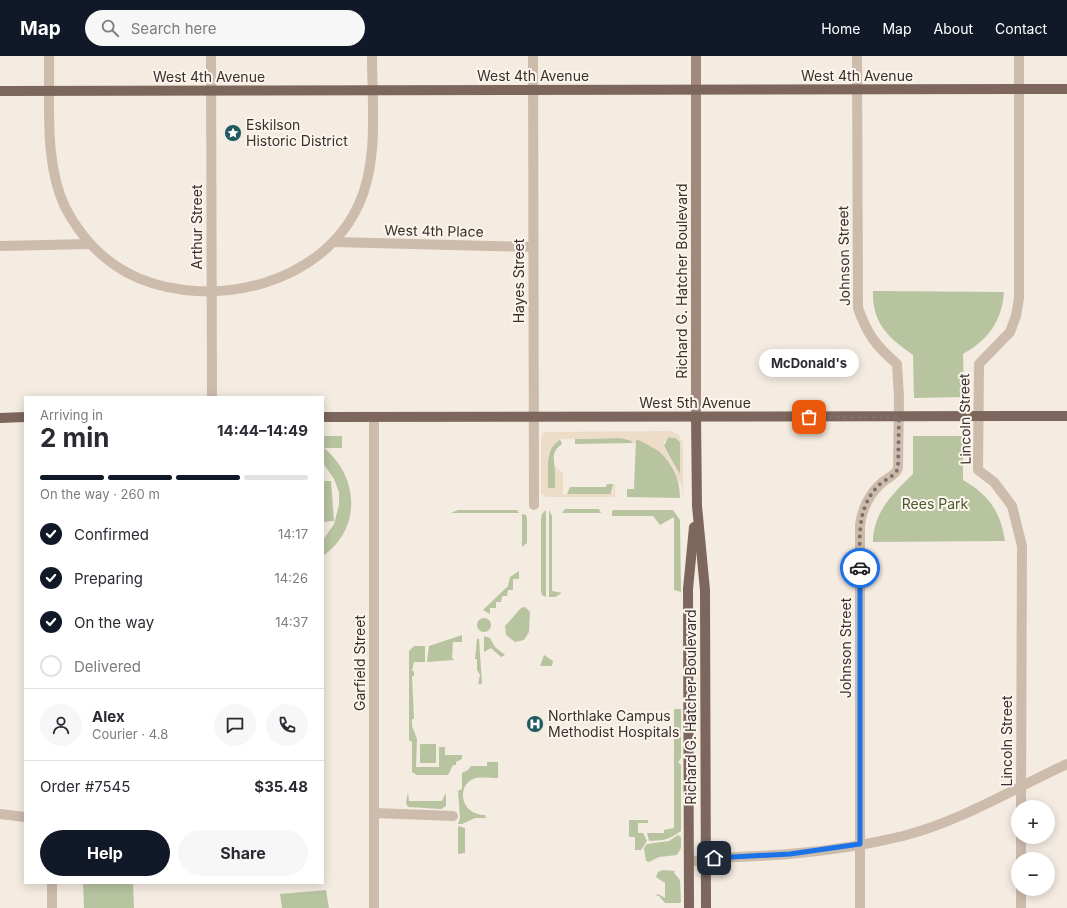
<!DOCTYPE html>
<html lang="en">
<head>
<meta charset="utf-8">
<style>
	:root { --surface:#fff; --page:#f7f7f7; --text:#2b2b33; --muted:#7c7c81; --line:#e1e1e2; --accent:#111827 }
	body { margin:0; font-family:Inter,sans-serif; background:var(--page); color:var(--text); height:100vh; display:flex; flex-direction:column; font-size:15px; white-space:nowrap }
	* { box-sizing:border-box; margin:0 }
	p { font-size:13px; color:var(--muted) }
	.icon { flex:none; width:22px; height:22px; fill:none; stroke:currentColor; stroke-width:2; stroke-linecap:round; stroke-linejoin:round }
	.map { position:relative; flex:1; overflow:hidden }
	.details { position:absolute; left:24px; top:340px; width:300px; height:488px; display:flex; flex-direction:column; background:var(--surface); border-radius:0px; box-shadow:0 2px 10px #0003 }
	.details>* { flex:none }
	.controls { position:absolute; left:1011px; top:744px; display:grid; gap:8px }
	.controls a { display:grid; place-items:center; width:44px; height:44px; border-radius:50%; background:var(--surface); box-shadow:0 2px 10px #0003; font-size:20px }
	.pin { position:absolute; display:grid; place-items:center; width:34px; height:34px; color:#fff; margin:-17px; border-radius:8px; box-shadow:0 2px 6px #0006 }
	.courier { position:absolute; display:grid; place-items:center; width:40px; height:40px; margin:-20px; border:3px solid #1a73e8; border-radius:50%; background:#fff; color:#222; box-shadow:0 1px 5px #0007 }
	.bubble { position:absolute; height:28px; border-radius:14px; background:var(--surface); box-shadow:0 2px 10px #0003; font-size:13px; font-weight:700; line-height:28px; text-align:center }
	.headline em { font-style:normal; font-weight:700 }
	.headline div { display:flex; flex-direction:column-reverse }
	.headline { display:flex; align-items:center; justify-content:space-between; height:68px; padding:0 16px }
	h1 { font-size:26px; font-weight:700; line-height:30px }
	.bar { display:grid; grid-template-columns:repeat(4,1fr); gap:6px 4px; align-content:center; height:48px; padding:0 16px }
	.bar i { height:5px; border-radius:3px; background:var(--line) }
	.bar .current { background:var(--accent) }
	.bar p { grid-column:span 4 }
	.line { display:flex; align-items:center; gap:10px; padding:0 16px; border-top:1px solid var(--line) }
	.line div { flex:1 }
	.round { display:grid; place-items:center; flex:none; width:42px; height:42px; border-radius:21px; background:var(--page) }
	ol { padding:0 16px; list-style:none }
	li { display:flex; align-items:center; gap:12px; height:44px }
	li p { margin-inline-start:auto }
	li .icon { padding:4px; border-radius:50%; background:var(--accent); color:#fff; stroke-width:4 }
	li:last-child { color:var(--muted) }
	li i { width:22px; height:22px; border:2px solid var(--line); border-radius:50% }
	.primary-button { display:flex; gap:8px; margin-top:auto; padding:8px 16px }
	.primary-button a { flex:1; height:46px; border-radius:24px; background:var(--accent); color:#fff; font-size:16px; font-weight:700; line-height:46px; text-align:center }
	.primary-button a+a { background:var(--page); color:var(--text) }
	header { display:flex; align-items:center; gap:24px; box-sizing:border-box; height:56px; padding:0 20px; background:var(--accent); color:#fff }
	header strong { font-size:19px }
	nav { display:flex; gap:22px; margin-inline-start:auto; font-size:14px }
	.search { width:280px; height:36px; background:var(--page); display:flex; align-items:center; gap:10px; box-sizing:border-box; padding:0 14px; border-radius:22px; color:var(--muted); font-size:15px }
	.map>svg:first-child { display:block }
	.green { fill:#b8c4a0 }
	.plaza { fill:#ecdcc8; fill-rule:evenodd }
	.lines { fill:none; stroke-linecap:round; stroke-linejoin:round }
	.street { stroke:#cdbbac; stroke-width:10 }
	.secondary { stroke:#a18a7d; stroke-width:10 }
	.primary { stroke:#7d675c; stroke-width:10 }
	.done { stroke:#7c716b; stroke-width:4; stroke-dasharray:0 7.2 }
	.route { stroke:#1a73e8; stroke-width:5 }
	.labels { text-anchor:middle; stroke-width:4; stroke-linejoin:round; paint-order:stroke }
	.street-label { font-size:14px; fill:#3b302b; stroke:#fbf5ee }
	.poi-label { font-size:14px; fill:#3b302b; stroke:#fbf5ee; text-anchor:start }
	.park-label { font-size:14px; fill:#4a5a2e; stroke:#fbf5ee }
</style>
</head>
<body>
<header>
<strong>Map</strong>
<div class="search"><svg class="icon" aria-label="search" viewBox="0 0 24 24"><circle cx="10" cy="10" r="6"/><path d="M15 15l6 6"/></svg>Search here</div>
<nav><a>Home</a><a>Map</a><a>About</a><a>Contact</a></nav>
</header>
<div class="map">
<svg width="1067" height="852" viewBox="0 0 1067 852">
	<rect width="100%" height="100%" fill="#f4ebe1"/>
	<g class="green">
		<path d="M873,235l131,1c-2,29 -16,48 -41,62l1,43 -50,1 -1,-43c-24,-17 -41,-31 -40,-64z"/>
		<path d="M323,380h19v12h-18c35,29 38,80 -1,108v-16l11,-16 5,-19v-13l-5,-13 -11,-16z"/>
		<path d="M913,380h50v44c25,14 38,32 42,61l-132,1c0,-29 20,-49 40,-68z"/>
		<polygon points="668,381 676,382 680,386 680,419 664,390"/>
		<polygon points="622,382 633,385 633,387 575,388 575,383"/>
		<path d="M560,383l2,5c-11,8 -8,14 -7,25 1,6 0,13 0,19h-7c0,-17 -4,-39 12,-49z"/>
		<path d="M636,383c27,8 44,31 44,59l-53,-1v-8h7z"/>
		<polygon points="323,425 331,425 334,465 323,466"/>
		<polygon points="607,428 613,428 611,438 567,438 570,431 606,431"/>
		<polygon points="565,453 599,453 601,457 562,457"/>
		<polygon points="458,454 517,454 519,457 451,457"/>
		<polygon points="546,454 546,541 542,539 541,535 541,463 542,458"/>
		<polygon points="549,454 552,460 552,535 562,537 555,541 549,541"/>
		<polygon points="614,454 673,454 680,464 681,536 674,534 674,461 660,469 653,460 612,460 612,455"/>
		<polygon points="522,458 526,459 527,462 527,487 522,491"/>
		<polygon points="519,515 519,523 513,523 513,534 508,534 507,540 502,540 501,546 496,546 496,552 490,552 490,558 483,554 508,530 510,521"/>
		<polygon points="525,551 530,556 529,576 524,584 515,586 506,579 505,570 521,552"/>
		<circle cx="484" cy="569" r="7"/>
		<polygon points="462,579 462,586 453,586 452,602 454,604 427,606 429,590"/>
		<polygon points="484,580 490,582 495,591 505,599 501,601 491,592 484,596"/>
		<polygon points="477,583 479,583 482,628 478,628 480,619 477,614 477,603 475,603"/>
		<polygon points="414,590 425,590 425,606 414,606 412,615 414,615 414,620 412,620 414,663 412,663 412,670 417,683 416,711 439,711 439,691 445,691 445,699 462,699 462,703 456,706 456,709 453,709 448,719 417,719 412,716 412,686 409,684 409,595"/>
		<polygon points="544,599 553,605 552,610 540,610"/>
		<path d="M674,653h7v49l-3,4 3,3v66c-14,10 -18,9 -32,10l-2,-8h17v-3l10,-2z"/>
		<rect x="420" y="688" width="16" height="19"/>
		<path d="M487,706h11v16c-7,0 -16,-1 -22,0 -20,5 -17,37 9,37l1,3h-11l-13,6h-4l2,-6 -2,-27 4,-2v-16l6,-3 3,-4h16z"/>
		<polygon points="408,736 409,745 442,745 445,738 446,739 446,750 441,753 408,751 406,747"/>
		<polygon points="629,764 648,764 648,767 638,767 638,777 643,777 647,785 641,794 635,794 635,781 629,781"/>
		<polygon points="458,770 465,772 465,797 458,798"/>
		<polygon points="678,779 681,781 681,792 677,799 659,801 649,806 646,805 644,792 647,788 669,785"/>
		<polygon points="663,814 675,815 674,817 680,824 681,846 680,847 665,847 659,840 656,840 658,838 665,842 665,827 656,821 658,816"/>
		<polygon points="83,827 133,827 134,852 84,852"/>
		<polygon points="326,834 329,852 282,852 280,838"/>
	</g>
	<path class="plaza" d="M670,375l8,3 5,9v55l-2,-18 -1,4 -8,-19 -10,-12 -21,-12 -5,-2v4h-3l-3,-3 -12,-2 -58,1 -9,9 -3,12v28h7v-21l8,6v21h50v-10h2v13h-69l-5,-4v-55l3,-6zM668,381l8,1 4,4v32l-16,-26v-6z"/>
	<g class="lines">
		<g class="street">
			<path d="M49,0c1,48 -5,107 16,151 16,31 41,57 73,71 77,32 185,6 221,-74 20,-44 13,-101 13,-148"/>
			<polyline points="211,0 212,341"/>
			<polyline points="533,0 534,449"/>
			<path d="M857,0l1,252c9,26 18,38 39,56l2,33 -1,71c-2,7 -9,9 -14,13 -14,11 -22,28 -24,44v383"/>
			<polyline points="1019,0 1019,242 1016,260 1010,276 979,308 978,414 994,426 1012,450 1022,490 1021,751"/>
			<polyline points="334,186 533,191"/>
			<polyline points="0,190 90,188"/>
			<polyline points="374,361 374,852"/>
			<polyline points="374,757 453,760"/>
			<polyline points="0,758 25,761"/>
			<polyline points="1021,803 1021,781"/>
			<path d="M689,806c33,-6 66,-5 100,-8 38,-3 77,-9 114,-18 58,-15 110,-47 164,-72"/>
			<polyline points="52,852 52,827"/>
			<polyline points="1021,852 1021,833"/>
		</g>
		<polyline class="secondary" points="696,0 696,361"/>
		<g class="primary">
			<polyline points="0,35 1067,33"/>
			<polyline points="323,361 1067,360"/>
			<polyline points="696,361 697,450 705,534 706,852"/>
			<polyline points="0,362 25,361"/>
			<polyline points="689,852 688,533 694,471"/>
		</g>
	</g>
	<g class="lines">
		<path class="done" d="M809,361h90l-1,51c-3,9 -15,12 -21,19 -21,23 -17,52 -17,81"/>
		<polyline class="route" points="714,802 790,798 860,788 860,512"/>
	</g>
	<defs>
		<g id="sight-disc" transform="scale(0.9)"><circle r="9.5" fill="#1f5a5e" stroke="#fbf5ee"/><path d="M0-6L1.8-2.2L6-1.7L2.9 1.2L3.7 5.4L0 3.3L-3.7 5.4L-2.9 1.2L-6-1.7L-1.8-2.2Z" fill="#fff"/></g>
		<g id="hospital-disc" transform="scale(0.9)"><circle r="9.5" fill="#1f5a5e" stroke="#fbf5ee"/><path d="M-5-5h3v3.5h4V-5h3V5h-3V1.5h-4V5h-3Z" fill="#fff"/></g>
	</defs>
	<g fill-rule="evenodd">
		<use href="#sight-disc" x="233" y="77"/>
		<use href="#hospital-disc" x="535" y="668"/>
	</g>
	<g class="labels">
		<g class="street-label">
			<text x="533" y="25">West 4th Avenue</text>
			<text x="857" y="25">West 4th Avenue</text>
			<text x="209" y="26">West 4th Avenue</text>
			<text transform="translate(197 171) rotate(-90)" y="5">Arthur Street</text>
			<text transform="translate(434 175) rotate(1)" y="5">West 4th Place</text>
			<text transform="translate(844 200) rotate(-91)" y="5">Johnson Street</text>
			<text transform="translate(519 225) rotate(-90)" y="5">Hayes Street</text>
			<text transform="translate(682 225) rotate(-90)" y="5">Richard G. Hatcher Boulevard</text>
			<text x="695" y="352">West 5th Avenue</text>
			<text transform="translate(965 363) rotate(-91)" y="5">Lincoln Street</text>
			<text transform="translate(846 592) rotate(-90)" y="5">Johnson Street</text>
			<text transform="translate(360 607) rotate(-90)" y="5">Garfield Street</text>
			<text transform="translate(691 651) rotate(-90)" y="5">Richard G. Hatcher Boulevard</text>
			<text transform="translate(1007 685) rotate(-90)" y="5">Lincoln Street</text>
		</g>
		<g class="poi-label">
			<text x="246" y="74">Eskilson<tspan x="246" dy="16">Historic District</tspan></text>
			<text x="548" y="665">Northlake Campus<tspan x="548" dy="16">Methodist Hospitals</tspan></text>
		</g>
		<g class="park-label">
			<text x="935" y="453">Rees Park</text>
		</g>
	</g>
</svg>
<div class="controls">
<a>+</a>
<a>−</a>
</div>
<div class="pin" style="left:809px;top:361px;background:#ea580c"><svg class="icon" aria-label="bag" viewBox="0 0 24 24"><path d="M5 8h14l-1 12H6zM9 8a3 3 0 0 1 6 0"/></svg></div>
<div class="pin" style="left:714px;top:802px;background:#1f2937"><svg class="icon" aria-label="home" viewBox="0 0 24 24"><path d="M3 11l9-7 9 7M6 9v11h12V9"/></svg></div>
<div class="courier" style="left:860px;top:512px"><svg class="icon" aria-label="car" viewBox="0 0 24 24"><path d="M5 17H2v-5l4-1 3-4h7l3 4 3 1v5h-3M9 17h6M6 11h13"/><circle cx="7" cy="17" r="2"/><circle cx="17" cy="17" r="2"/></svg></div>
<div class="bubble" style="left:759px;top:293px;width:100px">McDonald's</div>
<section class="details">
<div class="headline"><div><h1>2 min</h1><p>Arriving in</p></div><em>14:44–14:49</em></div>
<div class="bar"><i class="current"></i><i class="current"></i><i class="current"></i><i></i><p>On the way · 260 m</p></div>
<ol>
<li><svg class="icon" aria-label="check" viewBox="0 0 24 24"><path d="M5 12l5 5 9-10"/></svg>Confirmed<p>14:17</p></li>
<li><svg class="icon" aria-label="check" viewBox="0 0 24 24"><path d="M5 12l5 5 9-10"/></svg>Preparing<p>14:26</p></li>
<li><svg class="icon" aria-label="check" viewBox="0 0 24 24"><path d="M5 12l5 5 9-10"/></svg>On the way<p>14:37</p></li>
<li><i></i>Delivered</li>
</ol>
<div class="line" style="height:72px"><a class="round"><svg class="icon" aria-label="person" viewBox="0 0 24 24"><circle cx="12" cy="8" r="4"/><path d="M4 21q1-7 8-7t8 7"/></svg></a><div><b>Alex</b><p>Courier · 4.8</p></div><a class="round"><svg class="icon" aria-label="chat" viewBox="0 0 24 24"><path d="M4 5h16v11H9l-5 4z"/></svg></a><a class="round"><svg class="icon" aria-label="phone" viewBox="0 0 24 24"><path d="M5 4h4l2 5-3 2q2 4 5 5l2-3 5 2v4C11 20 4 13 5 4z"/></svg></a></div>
<div class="line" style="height:52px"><div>Order #7545</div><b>$35.48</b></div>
<div class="primary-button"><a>Help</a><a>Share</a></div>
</section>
</div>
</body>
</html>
